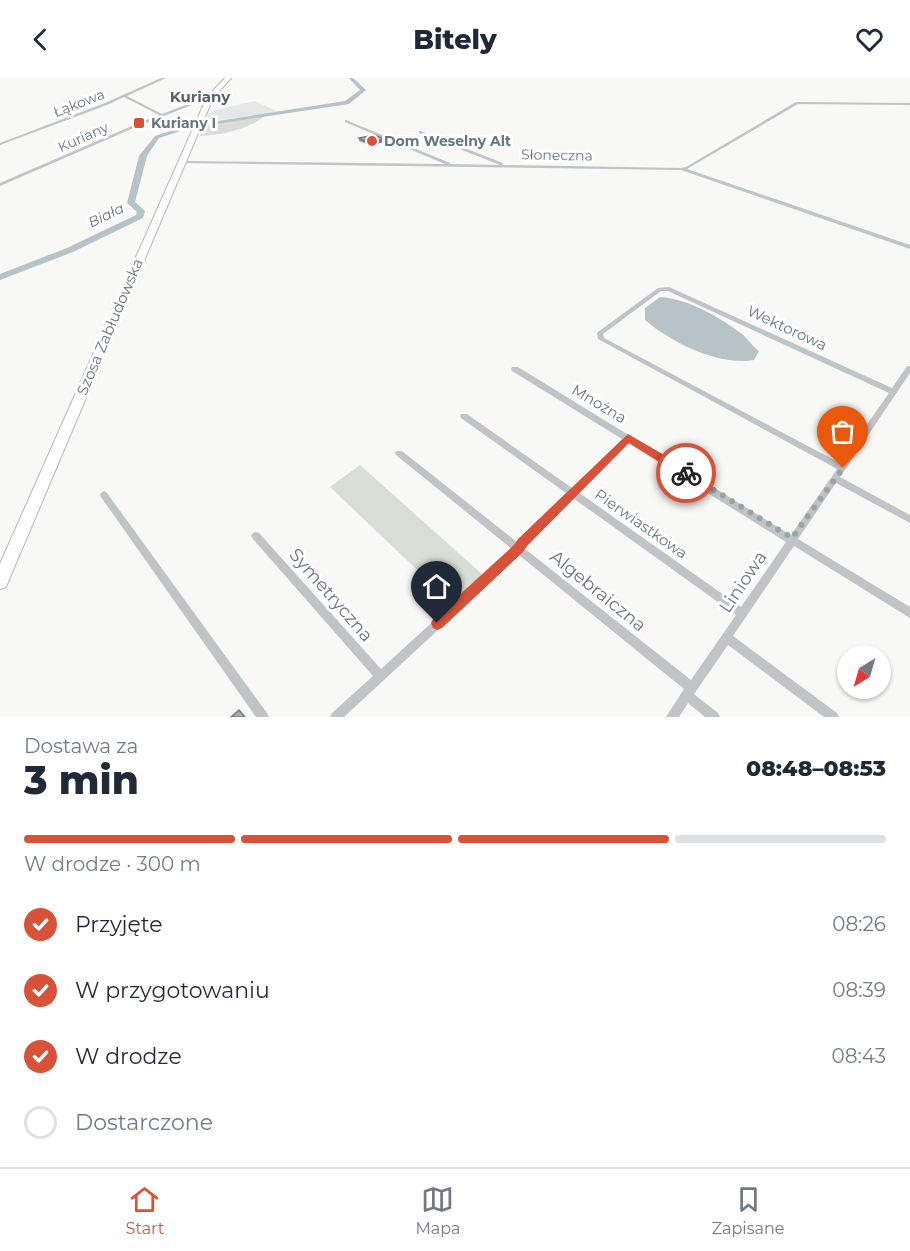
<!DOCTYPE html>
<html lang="pl">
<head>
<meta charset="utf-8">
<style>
	:root { --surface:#fff; --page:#f2f2f3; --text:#1f2937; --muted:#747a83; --line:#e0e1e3; --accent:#d75238 }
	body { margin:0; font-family:Montserrat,sans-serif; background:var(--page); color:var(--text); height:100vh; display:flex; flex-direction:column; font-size:22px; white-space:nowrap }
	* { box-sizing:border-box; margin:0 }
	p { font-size:20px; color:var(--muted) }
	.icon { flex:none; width:33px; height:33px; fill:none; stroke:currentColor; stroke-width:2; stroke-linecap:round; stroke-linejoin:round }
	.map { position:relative; height:639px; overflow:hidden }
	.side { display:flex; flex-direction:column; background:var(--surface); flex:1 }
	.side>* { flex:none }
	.needle { width:39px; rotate:217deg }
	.fabs { position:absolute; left:837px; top:567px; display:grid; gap:12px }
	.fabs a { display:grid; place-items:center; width:54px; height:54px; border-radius:50%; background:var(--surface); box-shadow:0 2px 4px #0004; font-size:30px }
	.pin { position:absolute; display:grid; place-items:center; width:51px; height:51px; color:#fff; margin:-62px -26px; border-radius:50% 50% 50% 0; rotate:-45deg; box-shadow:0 0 6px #0007 }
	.pin .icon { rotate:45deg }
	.courier { position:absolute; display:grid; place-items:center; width:60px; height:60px; margin:-30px; border:4px solid #d75238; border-radius:50%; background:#fff; color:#222; box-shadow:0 2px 8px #0007 }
	.head em { font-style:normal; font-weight:800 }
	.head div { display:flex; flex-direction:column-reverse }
	.head { display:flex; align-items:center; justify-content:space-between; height:102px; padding:0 24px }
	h1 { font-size:39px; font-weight:800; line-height:45px }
	.bar { display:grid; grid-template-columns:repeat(4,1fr); gap:9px 6px; align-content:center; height:72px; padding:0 24px }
	.bar i { height:8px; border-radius:4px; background:var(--line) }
	.bar .active { background:var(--accent) }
	.bar p { grid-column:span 4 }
	ol { padding:0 24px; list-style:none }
	li { display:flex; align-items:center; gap:18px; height:66px }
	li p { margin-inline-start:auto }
	li .icon { padding:6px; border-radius:50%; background:var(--accent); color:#fff; stroke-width:4 }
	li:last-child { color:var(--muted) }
	li i { width:33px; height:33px; border:3px solid var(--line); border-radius:50% }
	header { display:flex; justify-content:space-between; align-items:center; height:78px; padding:0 24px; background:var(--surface); font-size:27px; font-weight:800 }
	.dock { display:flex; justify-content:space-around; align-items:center; height:84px; border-top:2px solid var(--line); background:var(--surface); font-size:16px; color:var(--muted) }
	.dock a { display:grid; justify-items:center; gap:3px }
	.dock .active { color:var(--accent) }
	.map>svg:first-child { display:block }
	.built { fill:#e6e8e7 }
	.green { fill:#d9ddd6 }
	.water { fill:#b7c3c7 }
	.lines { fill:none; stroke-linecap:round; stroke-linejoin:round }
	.stream { stroke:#b7c3c7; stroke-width:1.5 }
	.river { fill:#b7c3c7; fill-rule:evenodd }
	.trunk-casing { stroke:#b3b8ba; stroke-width:2 }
	.minor { fill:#c0c4c7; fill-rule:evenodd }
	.trunk { fill:#fff; fill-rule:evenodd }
	.wall { fill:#8e969a }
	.shaded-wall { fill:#747a7d }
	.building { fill:#a5aeb3; stroke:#747a7d; stroke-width:1.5 }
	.route { fill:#d75238 }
	.done { stroke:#99a4a9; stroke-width:6; stroke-dasharray:0 10.8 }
	.poi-dot { fill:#d75238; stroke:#fff; stroke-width:2 }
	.labels { text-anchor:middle; stroke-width:6; stroke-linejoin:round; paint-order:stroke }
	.far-street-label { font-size:14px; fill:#66767f; stroke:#fff }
	.far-poi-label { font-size:14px; font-weight:bold; fill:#66767f; stroke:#fff; text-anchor:start }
	.far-water-label { font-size:14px; font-style:italic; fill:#607479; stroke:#fff }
	.far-quarter-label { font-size:15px; font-weight:bold; fill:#57636a; stroke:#fff }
	.street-label { font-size:15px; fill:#66767f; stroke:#fff }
	.near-street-label { font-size:18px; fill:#66767f; stroke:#fff }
</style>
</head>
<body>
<header><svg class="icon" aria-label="back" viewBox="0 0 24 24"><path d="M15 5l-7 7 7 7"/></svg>Bitely<svg class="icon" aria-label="heart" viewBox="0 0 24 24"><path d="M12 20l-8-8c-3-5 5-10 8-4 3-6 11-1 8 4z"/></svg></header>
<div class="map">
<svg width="910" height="639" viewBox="0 0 910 639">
	<rect width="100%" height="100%" fill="#f8f8f6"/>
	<polygon class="built" points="255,23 278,34 205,44 209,35 215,32"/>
	<g class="green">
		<path d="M266,37c-16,14 -45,20 -66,21l5,-12z"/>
		<polygon points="360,387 483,497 452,525 330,409"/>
	</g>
	<path class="water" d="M660,219c29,2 59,20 82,37 6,5 10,12 17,17l-5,9c-35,6 -82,-17 -109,-40v-12z"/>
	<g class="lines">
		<polyline class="stream" points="154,42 174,53"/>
		<g class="river">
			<polygon points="349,0 353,0 366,12 349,26 202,48 199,46 345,23 360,12"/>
			<polygon points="194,45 196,46 196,48 159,60 147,78 135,124 145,133 143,140 73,174 0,202 0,196 67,170 136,137 137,134 127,125 139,78 155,58"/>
		</g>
		<g class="trunk-casing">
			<polygon id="trunk" points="225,0 231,0 213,20 8,504 6,509 0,511 0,486 207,19"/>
		</g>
		<g class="minor">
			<polygon points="161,0 166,0 127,18 162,36 209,18 212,19 136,49 0,108 0,105 134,47 159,37 124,19 107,27 0,67 0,65 105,25"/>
			<polygon points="796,24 910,25 910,27 798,26 687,91 910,167 910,171 681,92 182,85 180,84 182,83 445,86 345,44 345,42 346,42 450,85 450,86 500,87 419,55 419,53 421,53 503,85 502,87 681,90 686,89"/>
			<path d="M669,209l223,101 15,-22h3v7l-70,104 70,38v8l-74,-40 -38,56 112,68v11l-116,-72 -61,90 104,77 2,4h-15l-96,-72 -34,49 24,19 2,4h-15l-17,-14 -9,14h-13l18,-28 -165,-134 -175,162h-14l2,-4 41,-37 -120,-137 -2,-3 2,-3 3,-1 3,1 122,136 131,-120 -116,-94 -1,-2 1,-2h6l115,91 2,-3 47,-46 -105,-75 -1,-2 1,-2h6l105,74 50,-49 -110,-68 -1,-2 1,-2h6l273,168 46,-66 -239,-130 -1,-6 1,-1 60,-44zM661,213h7l221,102 -49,70 -236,-125 -1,-4zM628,365l158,99 -45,65 -163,-115zM573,420l163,117 -45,65 -167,-132 2,-3z"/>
			<polygon points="104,413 107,415 267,635 269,639 256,639 101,419 100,417 101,415"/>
		</g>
		<use href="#trunk" class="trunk"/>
	</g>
	<polygon class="wall" points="359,60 385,61 385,63 377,66 367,66 359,63"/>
	<polygon class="shaded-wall" points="385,61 385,63 377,66 377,63"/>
	<g class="building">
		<polygon points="374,57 385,61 377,63 366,64 359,60"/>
		<polygon points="239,632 245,639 231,639"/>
	</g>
	<polygon class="route" points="628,356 690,392 690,398 682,398 629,365 527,468 523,474 442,550 437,552 433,550 431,545 433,541 514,467 518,461"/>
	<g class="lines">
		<polyline class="done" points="686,395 792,460 843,390"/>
	</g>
	<g class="poi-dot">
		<rect x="133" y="39" width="12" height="12" rx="3"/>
		<circle cx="372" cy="63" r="6"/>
	</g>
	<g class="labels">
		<g class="far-street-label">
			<text transform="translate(79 25) rotate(-21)" y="5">Łąkowa</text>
			<text transform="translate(83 59) rotate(-24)" y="5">Kuriany</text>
			<text transform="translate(557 77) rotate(1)" y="5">Słoneczna</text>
		</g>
		<g class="far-poi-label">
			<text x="151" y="50">Kuriany I</text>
			<text x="384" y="68">Dom Weselny Alt</text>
		</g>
		<g class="far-water-label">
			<text transform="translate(106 137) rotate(-26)" y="5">Biała</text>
		</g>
		<g class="far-quarter-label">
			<text x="200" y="24">Kuriany</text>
		</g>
		<g class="street-label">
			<text transform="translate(110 249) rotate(-67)" y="5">Szosa Zabłudowska</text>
			<text transform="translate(787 250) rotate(25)" y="5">Wektorowa</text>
			<text transform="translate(599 326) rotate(31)" y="5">Mnożna</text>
			<text transform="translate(641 446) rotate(35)" y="5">Pierwiastkowa</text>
		</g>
		<g class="near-street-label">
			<text transform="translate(743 504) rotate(-56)" y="6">Liniowa</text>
			<text transform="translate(598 513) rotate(39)" y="6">Algebraiczna</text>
			<text transform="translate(331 517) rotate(49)" y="6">Symetryczna</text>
		</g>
	</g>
</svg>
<div class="fabs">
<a><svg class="needle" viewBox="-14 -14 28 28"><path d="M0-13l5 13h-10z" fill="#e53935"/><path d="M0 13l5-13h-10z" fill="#747a83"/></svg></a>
</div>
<div class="pin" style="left:843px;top:390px;background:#ea580c"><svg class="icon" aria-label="bag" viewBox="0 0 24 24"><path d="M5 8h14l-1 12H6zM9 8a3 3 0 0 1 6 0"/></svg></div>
<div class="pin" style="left:437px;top:545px;background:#1f2937"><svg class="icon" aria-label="home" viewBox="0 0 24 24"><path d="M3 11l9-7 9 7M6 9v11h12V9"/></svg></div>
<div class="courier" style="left:686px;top:395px"><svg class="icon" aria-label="bike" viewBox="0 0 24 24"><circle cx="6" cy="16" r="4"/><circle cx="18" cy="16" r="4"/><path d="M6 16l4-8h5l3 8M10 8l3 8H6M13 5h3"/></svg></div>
</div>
<section class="side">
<div class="head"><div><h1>3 min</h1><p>Dostawa za</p></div><em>08:48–08:53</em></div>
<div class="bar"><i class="active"></i><i class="active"></i><i class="active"></i><i></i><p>W drodze · 300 m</p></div>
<ol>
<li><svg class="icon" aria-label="check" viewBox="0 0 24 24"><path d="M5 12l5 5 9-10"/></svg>Przyjęte<p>08:26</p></li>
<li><svg class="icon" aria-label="check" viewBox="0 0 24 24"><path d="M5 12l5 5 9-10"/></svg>W przygotowaniu<p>08:39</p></li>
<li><svg class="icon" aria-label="check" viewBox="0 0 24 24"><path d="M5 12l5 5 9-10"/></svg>W drodze<p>08:43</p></li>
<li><i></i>Dostarczone</li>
</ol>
</section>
<nav class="dock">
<a class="active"><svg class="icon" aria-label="home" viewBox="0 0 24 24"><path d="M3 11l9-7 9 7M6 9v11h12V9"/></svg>Start</a>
<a><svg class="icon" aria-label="map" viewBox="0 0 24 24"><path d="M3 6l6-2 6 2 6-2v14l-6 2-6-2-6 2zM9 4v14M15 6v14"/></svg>Mapa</a>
<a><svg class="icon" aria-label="saved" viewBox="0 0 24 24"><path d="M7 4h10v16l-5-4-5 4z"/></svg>Zapisane</a>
</nav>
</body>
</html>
